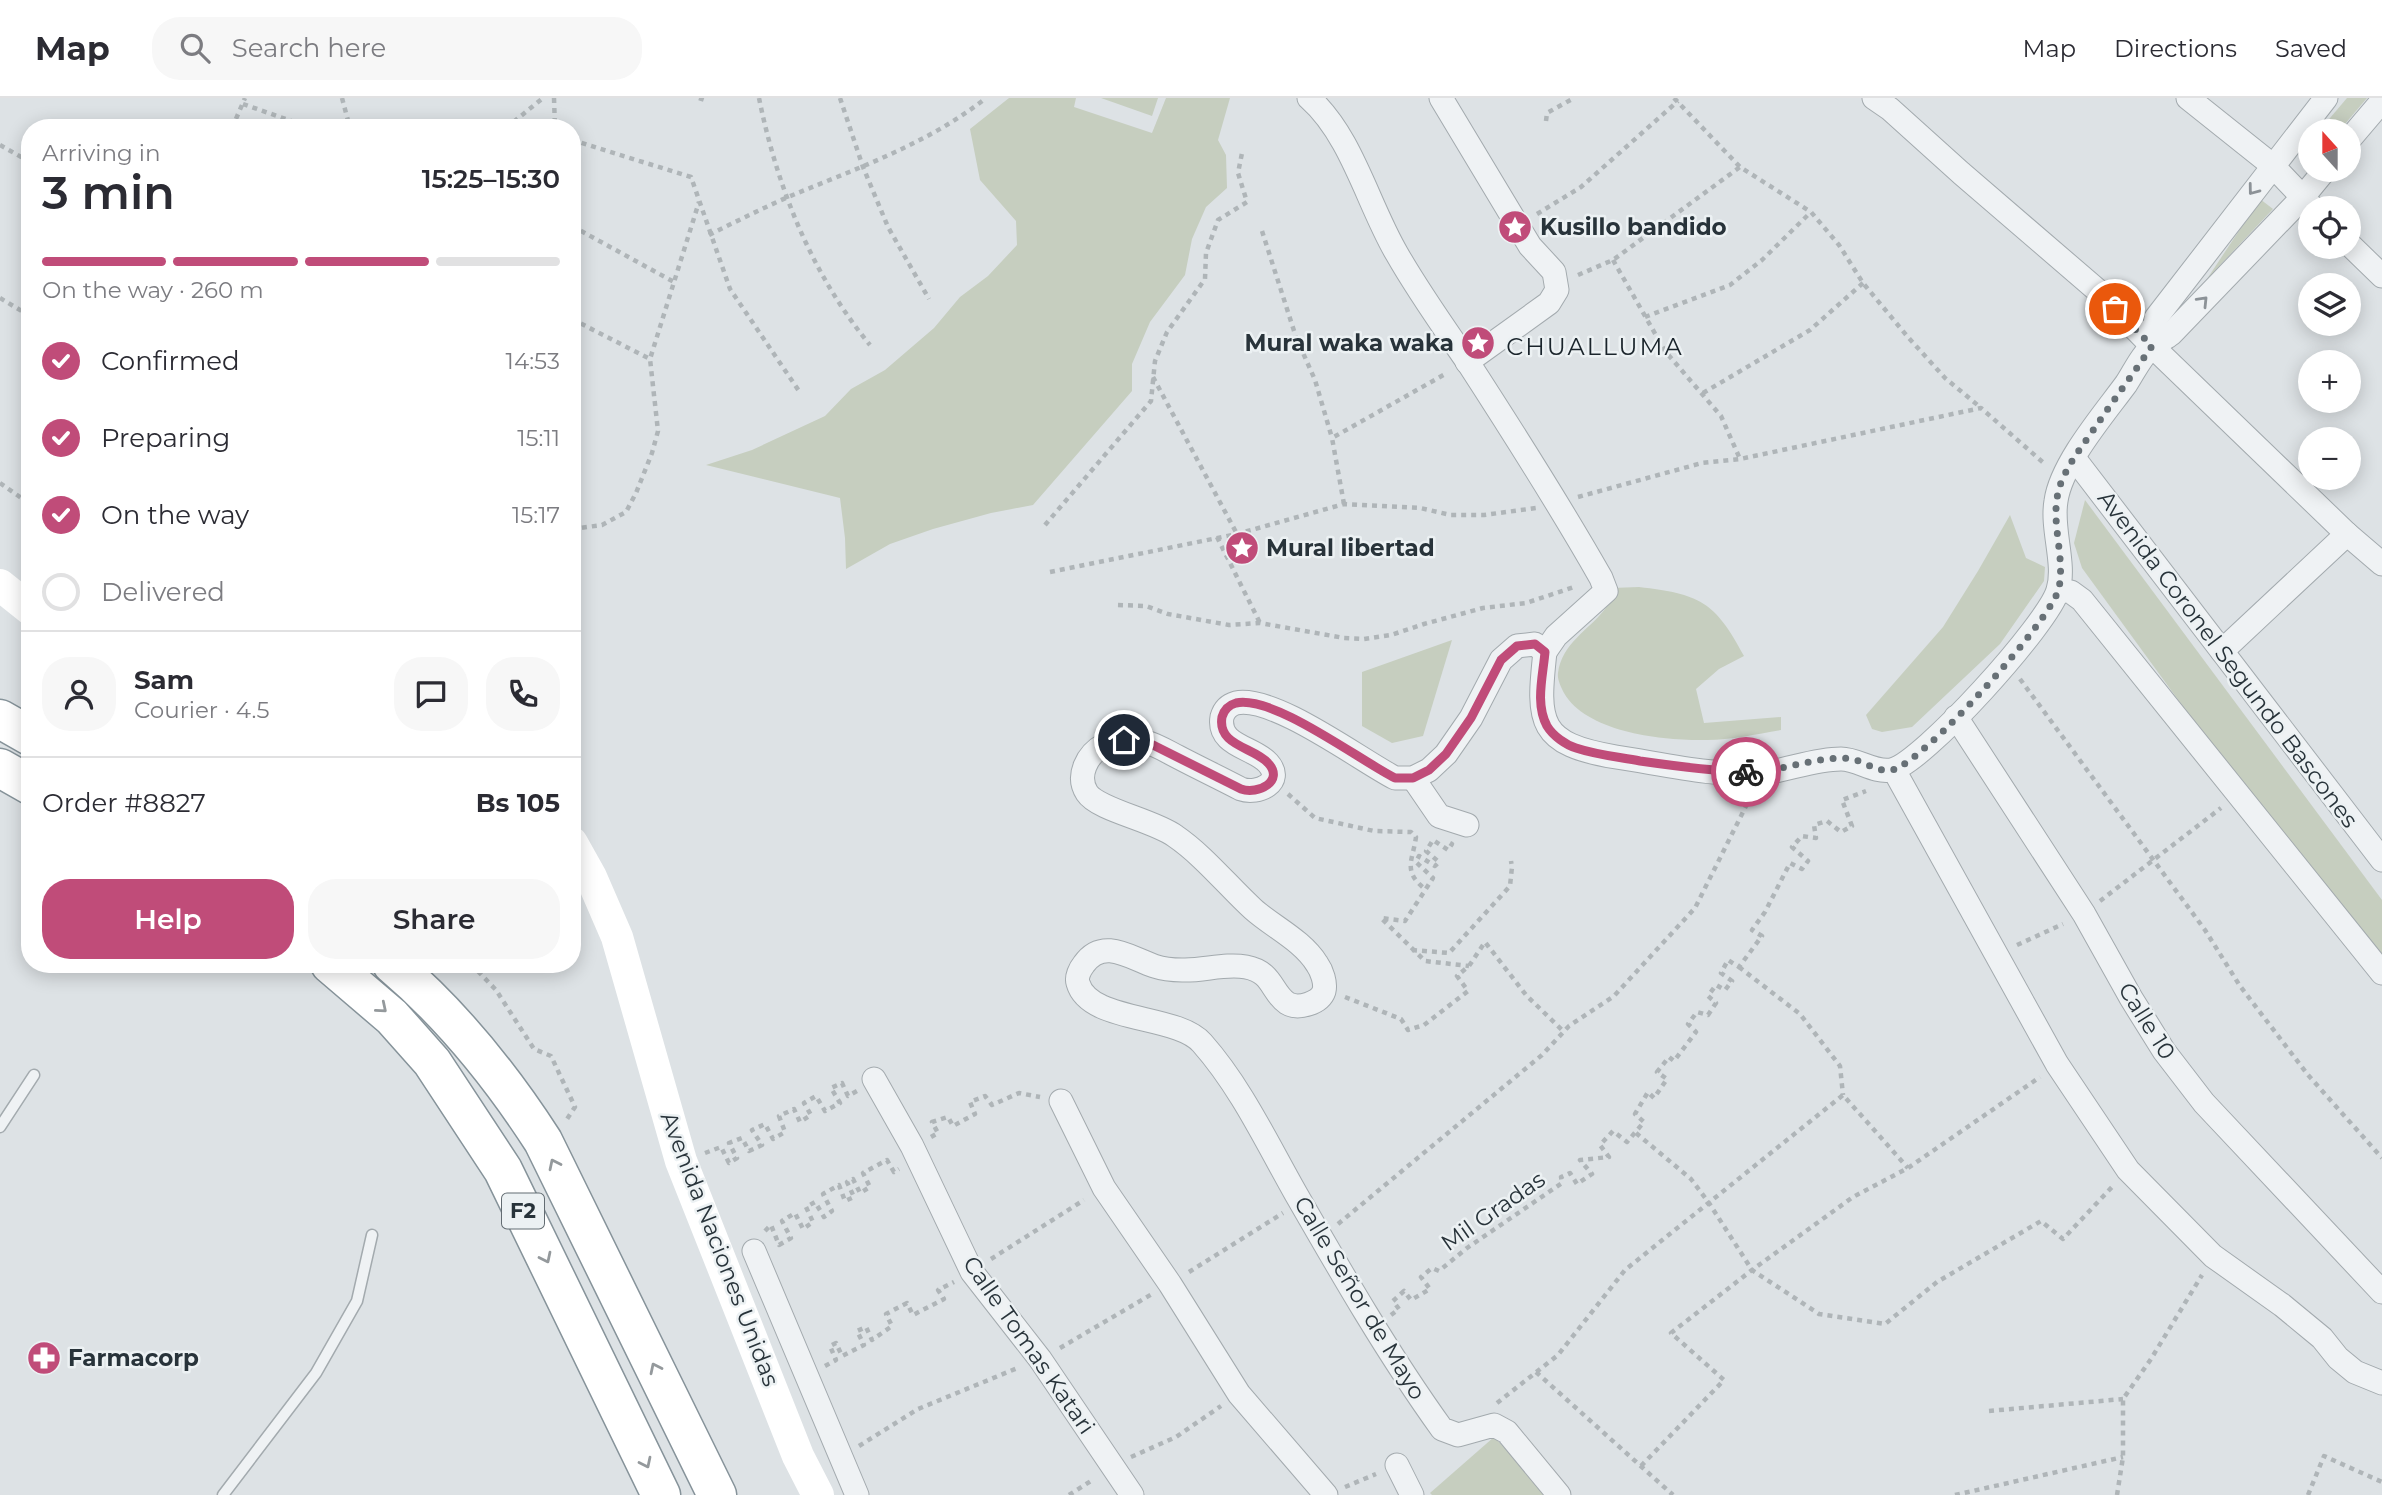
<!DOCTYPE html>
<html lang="en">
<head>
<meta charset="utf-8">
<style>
	:root { --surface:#fff; --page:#f7f7f7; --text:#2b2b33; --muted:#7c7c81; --line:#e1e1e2; --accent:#c04c79 }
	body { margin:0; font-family:Montserrat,sans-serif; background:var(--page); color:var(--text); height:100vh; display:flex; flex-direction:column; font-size:26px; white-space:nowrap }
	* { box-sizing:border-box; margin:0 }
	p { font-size:23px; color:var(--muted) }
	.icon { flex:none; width:38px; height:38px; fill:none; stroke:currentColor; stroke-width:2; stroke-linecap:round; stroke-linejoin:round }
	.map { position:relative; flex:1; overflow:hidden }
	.sheet { position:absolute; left:21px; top:21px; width:560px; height:854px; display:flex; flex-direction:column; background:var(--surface); border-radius:28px; box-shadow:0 4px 18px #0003 }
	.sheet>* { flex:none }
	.needle { width:46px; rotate:339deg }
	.fabs { position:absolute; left:2298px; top:21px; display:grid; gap:14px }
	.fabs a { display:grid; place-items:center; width:63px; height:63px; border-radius:50%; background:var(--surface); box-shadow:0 4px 18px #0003; font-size:35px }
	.pin { position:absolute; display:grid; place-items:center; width:60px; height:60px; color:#fff; margin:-30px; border:4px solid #fff; border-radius:50%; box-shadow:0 2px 7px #0007 }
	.courier { position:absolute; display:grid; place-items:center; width:70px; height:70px; margin:-35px; border:5px solid #c04c79; border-radius:50%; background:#fff; color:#222; box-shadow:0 2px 9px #0007 }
	.overview em { font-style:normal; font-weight:600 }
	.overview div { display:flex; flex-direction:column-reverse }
	.overview { display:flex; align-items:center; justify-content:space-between; height:119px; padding:0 21px }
	h1 { font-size:46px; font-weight:600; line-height:52px }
	.bar { display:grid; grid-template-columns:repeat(4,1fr); gap:10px 7px; align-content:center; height:84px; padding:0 21px }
	.bar i { height:9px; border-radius:5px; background:var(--line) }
	.bar .on { background:var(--accent) }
	.bar p { grid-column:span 4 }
	.line { display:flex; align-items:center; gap:18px; padding:0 21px; border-top:2px solid var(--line) }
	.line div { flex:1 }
	.round { display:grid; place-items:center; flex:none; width:74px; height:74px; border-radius:28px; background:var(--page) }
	ol { padding:0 21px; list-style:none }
	li { display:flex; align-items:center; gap:21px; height:77px }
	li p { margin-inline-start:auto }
	li .icon { padding:7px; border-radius:50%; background:var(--accent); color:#fff; stroke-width:4 }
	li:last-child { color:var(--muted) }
	li i { width:38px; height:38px; border:4px solid var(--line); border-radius:50% }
	.action { display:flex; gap:14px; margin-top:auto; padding:14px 21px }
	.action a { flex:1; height:80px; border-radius:28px; background:var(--accent); color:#fff; font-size:28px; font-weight:600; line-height:80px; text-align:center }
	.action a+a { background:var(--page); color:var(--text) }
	header { display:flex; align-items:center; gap:42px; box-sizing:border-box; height:98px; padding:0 35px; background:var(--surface); border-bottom:2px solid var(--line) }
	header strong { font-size:33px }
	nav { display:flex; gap:38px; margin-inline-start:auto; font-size:24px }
	.search { width:490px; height:63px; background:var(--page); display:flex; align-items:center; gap:18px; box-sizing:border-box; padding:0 24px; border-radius:28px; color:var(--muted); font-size:26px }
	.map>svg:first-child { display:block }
	.green { fill:#c6cebf }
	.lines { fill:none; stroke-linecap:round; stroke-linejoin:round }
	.lane-casing { stroke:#a3aaae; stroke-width:13 }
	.street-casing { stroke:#a3aaae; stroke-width:25 }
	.highway-casing { stroke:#86939a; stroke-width:41 }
	.path { stroke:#afb5b8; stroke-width:4.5; stroke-dasharray:5 5; stroke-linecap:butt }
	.lane { stroke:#eff2f4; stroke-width:10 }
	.street { stroke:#eff2f4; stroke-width:23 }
	.secondary { stroke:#fff; stroke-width:32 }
	.highway { stroke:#fff; stroke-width:38 }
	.oneway { stroke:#8c9297 }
	.oneway2 { stroke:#94999c }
	.done { stroke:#677076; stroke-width:7; stroke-dasharray:0 12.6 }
	.route { stroke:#c04c79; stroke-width:9 }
	.labels { text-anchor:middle; stroke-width:5; stroke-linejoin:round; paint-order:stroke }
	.shield { fill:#ecf1f3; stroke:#636c72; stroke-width:2 }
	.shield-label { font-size:21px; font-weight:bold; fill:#28333a }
	.poi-label { font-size:23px; font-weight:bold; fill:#28333a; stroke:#ecf1f3; text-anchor:start }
	.street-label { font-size:23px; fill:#28333a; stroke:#ecf1f3 }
	.neighbourhood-label { font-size:24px; letter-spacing:2px; fill:#1a242b; stroke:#ecf1f3 }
</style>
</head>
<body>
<header>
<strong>Map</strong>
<div class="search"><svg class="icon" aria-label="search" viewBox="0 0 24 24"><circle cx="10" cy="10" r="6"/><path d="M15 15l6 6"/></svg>Search here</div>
<nav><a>Map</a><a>Directions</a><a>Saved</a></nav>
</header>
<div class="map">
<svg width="2382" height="1397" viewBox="0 0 2382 1397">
	<rect width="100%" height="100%" fill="#dde2e5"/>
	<g class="green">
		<polygon points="1009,0 1076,0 1074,9 1152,35 1166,0 1230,0 1218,42 1226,57 1227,90 1206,109 1192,141 1185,177 1150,224 1132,266 1132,293 1033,407 991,415 933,431 890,446 846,471 845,440 840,400 706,367 752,352 825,318 851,291 885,272 934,230 960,199 988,178 1017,147 1016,123 980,82 970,31"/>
		<polygon points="1101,0 1158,0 1152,18"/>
		<polygon points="2347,0 2367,0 2339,33 2319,33"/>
		<polygon points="2260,101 2273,111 2207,181"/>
		<polygon points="2085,402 2382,802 2382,871 2281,743 2082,470 2074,445"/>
		<polygon points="2010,417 2026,460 2045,469 2044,483 2000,546 1912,629 1882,634 1872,631 1866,617 1943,529 1978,473"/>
		<path d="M1639,489c60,7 76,14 105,69l-25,13 -23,20 8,34 77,-6v13c-24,4 -50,10 -74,10 -42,1 -120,-7 -143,-47 -3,-6 -7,-14 -6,-20 4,-30 31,-43 47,-64 4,-6 5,-14 7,-21z"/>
		<polygon points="1452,542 1423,638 1392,645 1362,628 1362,574"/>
		<polygon points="1494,1339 1550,1397 1432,1397 1430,1395"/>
	</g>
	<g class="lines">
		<g class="lane-casing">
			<g id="lane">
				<polyline points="0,1029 34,977"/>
				<polyline points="223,1397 316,1275 357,1203 372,1137"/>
			</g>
		</g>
		<g class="street-casing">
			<g id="street">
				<path d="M1309,0c43,38 59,107 88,156 21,37 46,72 70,107 46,71 92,143 134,217l5,13 -50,45 -11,16"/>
				<polyline points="1441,0 1530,148 1554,174 1557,192 1549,205 1467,264"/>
				<polyline points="1874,0 1890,11 1961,75 2097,192 2152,248 2347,436 2382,466"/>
				<polyline points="2188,0 2272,67 2313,110"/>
				<polyline points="2348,43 2382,3"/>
				<polyline points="2348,145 2382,178"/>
				<polyline points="2152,248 2156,220 2326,0"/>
				<polyline points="2074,360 2382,762"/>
				<polyline points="2059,492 2071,494 2082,502 2382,875"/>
				<polyline points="2222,553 2347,436"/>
				<polyline points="1956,619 2084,816 2131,900 2164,953 2204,1005 2382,1194"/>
				<polyline points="1894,672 2057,966 2128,1072 2213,1158 2282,1207 2322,1240 2338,1260 2355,1274 2382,1285"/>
				<polyline points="1413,680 1439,718 1467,727"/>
				<polyline points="874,981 912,1048 972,1174 1040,1261 1132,1397"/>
				<polyline points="1061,1003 1104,1090 1170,1186 1239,1296 1326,1397"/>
				<polyline points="754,1153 857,1397"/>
				<polyline points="1397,1367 1412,1397"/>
				<path d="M1559,1397l-52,-63 -13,-7 -36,10 -16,-6c-54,-75 -100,-155 -146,-235 -29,-51 -55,-107 -94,-151 -25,-29 -113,-20 -124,-60 -2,-6 2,-14 6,-19 19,-27 47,-6 70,2 9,3 19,4 28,4 21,1 43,-7 64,-3 27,5 25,25 41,36 11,7 33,0 37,-12 2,-8 -2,-20 -7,-27 -15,-24 -44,-37 -64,-55 -25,-23 -50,-54 -78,-73 -22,-16 -77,-26 -88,-43 -11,-17 0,-39 17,-48 12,-6 29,-7 42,-3 11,3 22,10 32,15 21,11 42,21 63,32 17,6 44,-7 27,-26 -14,-16 -51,-17 -46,-46 2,-7 7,-12 14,-14 38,-8 124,57 159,75h18l16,-8 17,-16 25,-36 30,-58 16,-14 18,-2 10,8c-8,71 -7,92 71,105 47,7 99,20 147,16 26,-3 51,-14 78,-14 17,0 33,14 50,11 31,-6 158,-147 167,-180 8,-26 -7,-61 -2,-89 5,-37 48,-87 70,-117 8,-12 16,-30 28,-39 5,-4 12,-7 17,-11l131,-136 23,-28"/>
			</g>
		</g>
		<g class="highway-casing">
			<g id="highway">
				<polyline points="0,621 30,638"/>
				<polyline points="0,670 30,687"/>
				<polyline points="330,866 392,919 432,964 503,1072 661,1397"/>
				<path d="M392,866c59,50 109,112 151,177l174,354"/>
			</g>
		</g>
		<g class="path">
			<polyline points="342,0 350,30"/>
			<polyline points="554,0 555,30"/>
			<polyline points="699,0 705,2"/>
			<path d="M759,0c18,89 53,177 111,247"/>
			<polyline points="840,0 863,69 888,129 929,201"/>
			<polyline points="1674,0 1740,69 1811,114 1839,147 1863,185 1907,238 1945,280 1980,309"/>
			<polyline points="243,6 311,30"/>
			<polyline points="1546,23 1547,15 1574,0"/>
			<polyline points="232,30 245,0"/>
			<polyline points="506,30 543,0"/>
			<polyline points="572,42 691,79 730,191 801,296"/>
			<polyline points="0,47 30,64"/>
			<polyline points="1537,116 1581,89 1678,3"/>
			<polyline points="572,128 674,184"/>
			<polyline points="1262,133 1296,239 1315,282 1332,340"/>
			<path d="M709,137c26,-13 52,-26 79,-38 67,-28 140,-53 198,-99"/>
			<polyline points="1613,162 1665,253 1721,318 1740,361"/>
			<polyline points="1578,177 1613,162 1740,69"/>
			<polyline points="0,200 30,218"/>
			<polyline points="1645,219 1730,187 1762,162 1811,114"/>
			<polyline points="572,221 650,261"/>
			<polyline points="1153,279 1237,436"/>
			<polyline points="1703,295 1810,232 1863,185"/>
			<polyline points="0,385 30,406"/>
			<polyline points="1578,399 1702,365 1740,361 1981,310 2046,367"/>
			<polyline points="1344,406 1332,340 1447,275"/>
			<polyline points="1045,427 1151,303 1155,263 1167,234 1205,181 1206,155 1218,122 1247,104 1238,75 1242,55"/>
			<polyline points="572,431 602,427 626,414 636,395 652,355 658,333 650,261 699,104"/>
			<polyline points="1217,439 1260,525"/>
			<polyline points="1050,474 1237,436 1344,406 1420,410 1451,417 1484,417 1536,410"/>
			<polyline points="1118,507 1146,508 1168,516 1229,527 1260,525 1344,540 1364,541 1391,537 1424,526 1483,510 1526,505 1574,489"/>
			<polyline points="2020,581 2205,832 2240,888 2308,977 2382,1060"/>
			<path d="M1288,696l27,24 59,13 37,1 5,5c-3,23 -14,34 9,52"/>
			<polyline points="1450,745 1452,746 1448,752 1433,742 1426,753 1439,764 1435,768 1419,758 1416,764 1433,780 1405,823 1381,820 1425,863 1469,868"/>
			<polyline points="2100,803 2221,710"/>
			<polyline points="2017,847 2063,826"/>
			<polyline points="1412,852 1449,855 1510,788 1512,769 1511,763"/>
			<polyline points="471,866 496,892 534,951 551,958 575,1009 565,1024"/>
			<polyline points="1739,869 1800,916 1840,968 1843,997"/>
			<polyline points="1345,899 1401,921 1408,932 1424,927 1468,893 1457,878 1469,868 1485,844 1526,897 1564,934"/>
			<polyline points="1636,1035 1691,1081 1709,1105 1752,1172 1819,1216 1885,1226 1937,1184 2041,1123 2063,1141 2112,1089"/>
			<polyline points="931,1039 938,1035 932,1024 948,1019 953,1028 975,1016 970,1004 985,998 992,1007 1019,995 1040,999"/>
			<polyline points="705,1055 721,1049 729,1065 737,1060 729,1045 742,1040 749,1053 762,1047 752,1032 765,1026 773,1041 785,1034 779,1018 794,1011 800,1024 811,1017 804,1005 816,998 825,1013 840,1005 831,990 842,985 848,998 857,993"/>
			<polyline points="1338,1126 1542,957 1569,928 1614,898 1695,810 1751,698"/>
			<polyline points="765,1133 771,1127 779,1147 791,1140 782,1123 795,1115 803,1131 813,1124 806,1109 815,1104 824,1119 832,1113 823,1096 839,1087 845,1103 854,1099 847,1084 853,1081 860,1095 870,1089 863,1075 887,1062 894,1074 899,1071"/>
			<polyline points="991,1161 1084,1102"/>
			<polyline points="1189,1174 1283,1115"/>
			<polyline points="1391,1217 1399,1211 1393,1203 1404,1193 1411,1202 1430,1191 1421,1179 1432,1170 1439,1173 1467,1150 1562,1085 1561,1079 1570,1075 1577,1086 1592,1076 1580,1062 1609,1059 1600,1047 1613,1033 1627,1044 1644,1024 1635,1016 1648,994 1654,1000 1667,981 1657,974 1669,959 1674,963 1696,934 1688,926 1697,914 1708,917 1716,905 1708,898 1716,887 1725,892 1732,883 1721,875 1728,862 1739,869 1762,838 1752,832 1765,814 1790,765 1802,771 1808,763 1792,749 1802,738 1816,740 1814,727 1827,723 1841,734 1852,728 1842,702 1866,693"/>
			<polyline points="1060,1250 1152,1196"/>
			<polyline points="825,1268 836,1262 830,1248 836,1245 842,1258 864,1247 857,1233 866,1229 872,1242 892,1228 886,1216 907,1205 913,1217 944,1201 938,1192 954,1184"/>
			<polyline points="1536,1274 1673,1397"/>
			<polyline points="1497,1305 1558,1257 1625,1172 1843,997 1908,1070"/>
			<polyline points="1989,1313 2123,1301"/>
			<polyline points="859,1348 918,1311 1020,1269"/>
			<polyline points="1131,1359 1176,1339 1221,1308"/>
			<polyline points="1641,1368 1724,1282 1671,1235 1752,1172 1853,1099 1908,1070 2040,979"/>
			<polyline points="1345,1389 1376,1376"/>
			<polyline points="1069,1397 1094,1381"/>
			<polyline points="1955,1397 2123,1359"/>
			<polyline points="2117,1397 2123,1359 2123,1301 2151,1261 2202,1177"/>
			<polyline points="2308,1397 2324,1358 2382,1384"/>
		</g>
		<use href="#lane" class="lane"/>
		<use href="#street" class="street"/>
		<g class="secondary">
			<polyline points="0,487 30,511"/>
			<polyline points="572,745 591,779 617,839 681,1063 798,1358 818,1397"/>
		</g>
		<use href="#highway" class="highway"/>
	</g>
	<defs><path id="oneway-chevron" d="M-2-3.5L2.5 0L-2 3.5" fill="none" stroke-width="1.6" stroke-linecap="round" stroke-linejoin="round" transform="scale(1.75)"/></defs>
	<g class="oneway">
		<use href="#oneway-chevron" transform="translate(2253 92) rotate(127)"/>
		<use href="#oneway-chevron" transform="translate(2203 203) rotate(-46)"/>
	</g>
	<g class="oneway2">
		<use href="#oneway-chevron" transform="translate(382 910) rotate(40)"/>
		<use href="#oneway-chevron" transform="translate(554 1066) rotate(-116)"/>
		<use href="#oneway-chevron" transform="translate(546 1160) rotate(64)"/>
		<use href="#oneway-chevron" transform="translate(655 1270) rotate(-116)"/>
		<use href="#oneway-chevron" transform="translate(646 1365) rotate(64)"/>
	</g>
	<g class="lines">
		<path class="done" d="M1746,674c34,1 74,-18 105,-13 14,2 26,14 41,11 30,-6 160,-150 167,-182 7,-37 -13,-73 4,-110 8,-18 20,-33 31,-49 19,-28 39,-55 58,-83l-37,-37"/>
		<path class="route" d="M1124,642l21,1 96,48c17,6 44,-8 27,-26 -14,-16 -51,-17 -46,-46 2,-7 7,-12 14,-14 38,-8 123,57 159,75h18l16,-8 17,-16 25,-36 30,-58 16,-14 18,-2 10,8c-2,24 -10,52 2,74 6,10 19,19 29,22 21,7 43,9 64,13 35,5 71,10 106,11"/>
	</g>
	<defs>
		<g id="sight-disc" transform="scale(1.75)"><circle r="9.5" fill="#c04c79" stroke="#ecf1f3"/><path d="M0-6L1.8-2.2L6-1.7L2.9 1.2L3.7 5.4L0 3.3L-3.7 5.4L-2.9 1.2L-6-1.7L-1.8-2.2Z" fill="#fff"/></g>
		<g id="pharmacy-disc" transform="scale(1.75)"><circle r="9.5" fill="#c04c79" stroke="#ecf1f3"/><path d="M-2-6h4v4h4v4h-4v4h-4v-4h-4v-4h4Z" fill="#fff"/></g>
	</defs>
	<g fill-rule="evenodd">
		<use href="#sight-disc" x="1515" y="129"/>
		<use href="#sight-disc" x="1478" y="245"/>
		<use href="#sight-disc" x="1242" y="450"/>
		<use href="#pharmacy-disc" x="44" y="1260"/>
	</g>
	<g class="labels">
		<rect class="shield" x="502" y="1095.5" width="42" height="35" rx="5"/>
		<g class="shield-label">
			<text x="523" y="1120">F2</text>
		</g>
		<g class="poi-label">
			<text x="1540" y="137">Kusillo bandido</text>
			<text x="1454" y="253" text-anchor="end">Mural waka waka</text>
			<text x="1266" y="458">Mural libertad</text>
			<text x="68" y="1268">Farmacorp</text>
		</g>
		<g class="street-label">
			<text transform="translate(2228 561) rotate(53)" y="8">Avenida Coronel Segundo Bascones</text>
			<text transform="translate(2147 923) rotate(58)" y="8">Calle 10</text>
			<text transform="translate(1493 1113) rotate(-35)" y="8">Mil Gradas</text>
			<text transform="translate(720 1151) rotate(69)" y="8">Avenida Naciones Unidas</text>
			<text transform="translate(1360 1200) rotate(59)" y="8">Calle Señor de Mayo</text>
			<text transform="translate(1029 1247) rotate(55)" y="8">Calle Tomas Katari</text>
		</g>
		<g class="neighbourhood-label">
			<text x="1595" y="257">CHUALLUMA</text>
		</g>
	</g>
</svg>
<div class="fabs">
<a><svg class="needle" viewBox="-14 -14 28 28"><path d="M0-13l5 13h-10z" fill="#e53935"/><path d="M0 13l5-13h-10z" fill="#7c7c81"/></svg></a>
<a><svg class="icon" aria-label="locate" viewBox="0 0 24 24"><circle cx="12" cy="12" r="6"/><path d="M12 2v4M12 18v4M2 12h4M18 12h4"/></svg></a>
<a><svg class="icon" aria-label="layers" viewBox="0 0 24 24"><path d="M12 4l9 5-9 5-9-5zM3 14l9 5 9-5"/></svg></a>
<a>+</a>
<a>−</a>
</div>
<div class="pin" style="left:2115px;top:211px;background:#ea580c"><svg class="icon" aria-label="bag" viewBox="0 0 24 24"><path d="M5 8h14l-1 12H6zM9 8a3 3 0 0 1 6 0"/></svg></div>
<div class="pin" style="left:1124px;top:642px;background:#1f2937"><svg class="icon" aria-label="home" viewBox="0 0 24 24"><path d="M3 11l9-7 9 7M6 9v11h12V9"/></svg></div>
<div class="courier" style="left:1746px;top:674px"><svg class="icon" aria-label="bike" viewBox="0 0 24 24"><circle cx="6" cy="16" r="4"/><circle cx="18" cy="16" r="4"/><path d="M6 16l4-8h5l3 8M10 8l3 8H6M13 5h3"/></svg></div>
<section class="sheet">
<div class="overview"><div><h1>3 min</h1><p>Arriving in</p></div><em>15:25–15:30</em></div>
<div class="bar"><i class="on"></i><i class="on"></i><i class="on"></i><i></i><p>On the way · 260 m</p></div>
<ol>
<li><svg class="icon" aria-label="check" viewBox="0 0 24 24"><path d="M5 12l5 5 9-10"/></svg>Confirmed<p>14:53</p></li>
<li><svg class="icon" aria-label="check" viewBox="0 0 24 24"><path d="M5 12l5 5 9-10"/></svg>Preparing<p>15:11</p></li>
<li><svg class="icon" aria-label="check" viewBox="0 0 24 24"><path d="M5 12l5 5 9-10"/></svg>On the way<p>15:17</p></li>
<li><i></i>Delivered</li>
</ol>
<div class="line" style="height:126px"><a class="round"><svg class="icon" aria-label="person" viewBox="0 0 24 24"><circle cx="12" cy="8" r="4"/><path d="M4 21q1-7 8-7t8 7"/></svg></a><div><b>Sam</b><p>Courier · 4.5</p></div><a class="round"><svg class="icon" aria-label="chat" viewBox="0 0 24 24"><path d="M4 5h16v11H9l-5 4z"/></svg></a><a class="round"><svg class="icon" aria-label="phone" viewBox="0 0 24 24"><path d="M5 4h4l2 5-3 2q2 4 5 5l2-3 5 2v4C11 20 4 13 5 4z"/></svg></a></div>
<div class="line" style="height:91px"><div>Order #8827</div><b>Bs 105</b></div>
<div class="action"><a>Help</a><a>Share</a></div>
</section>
</div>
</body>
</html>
